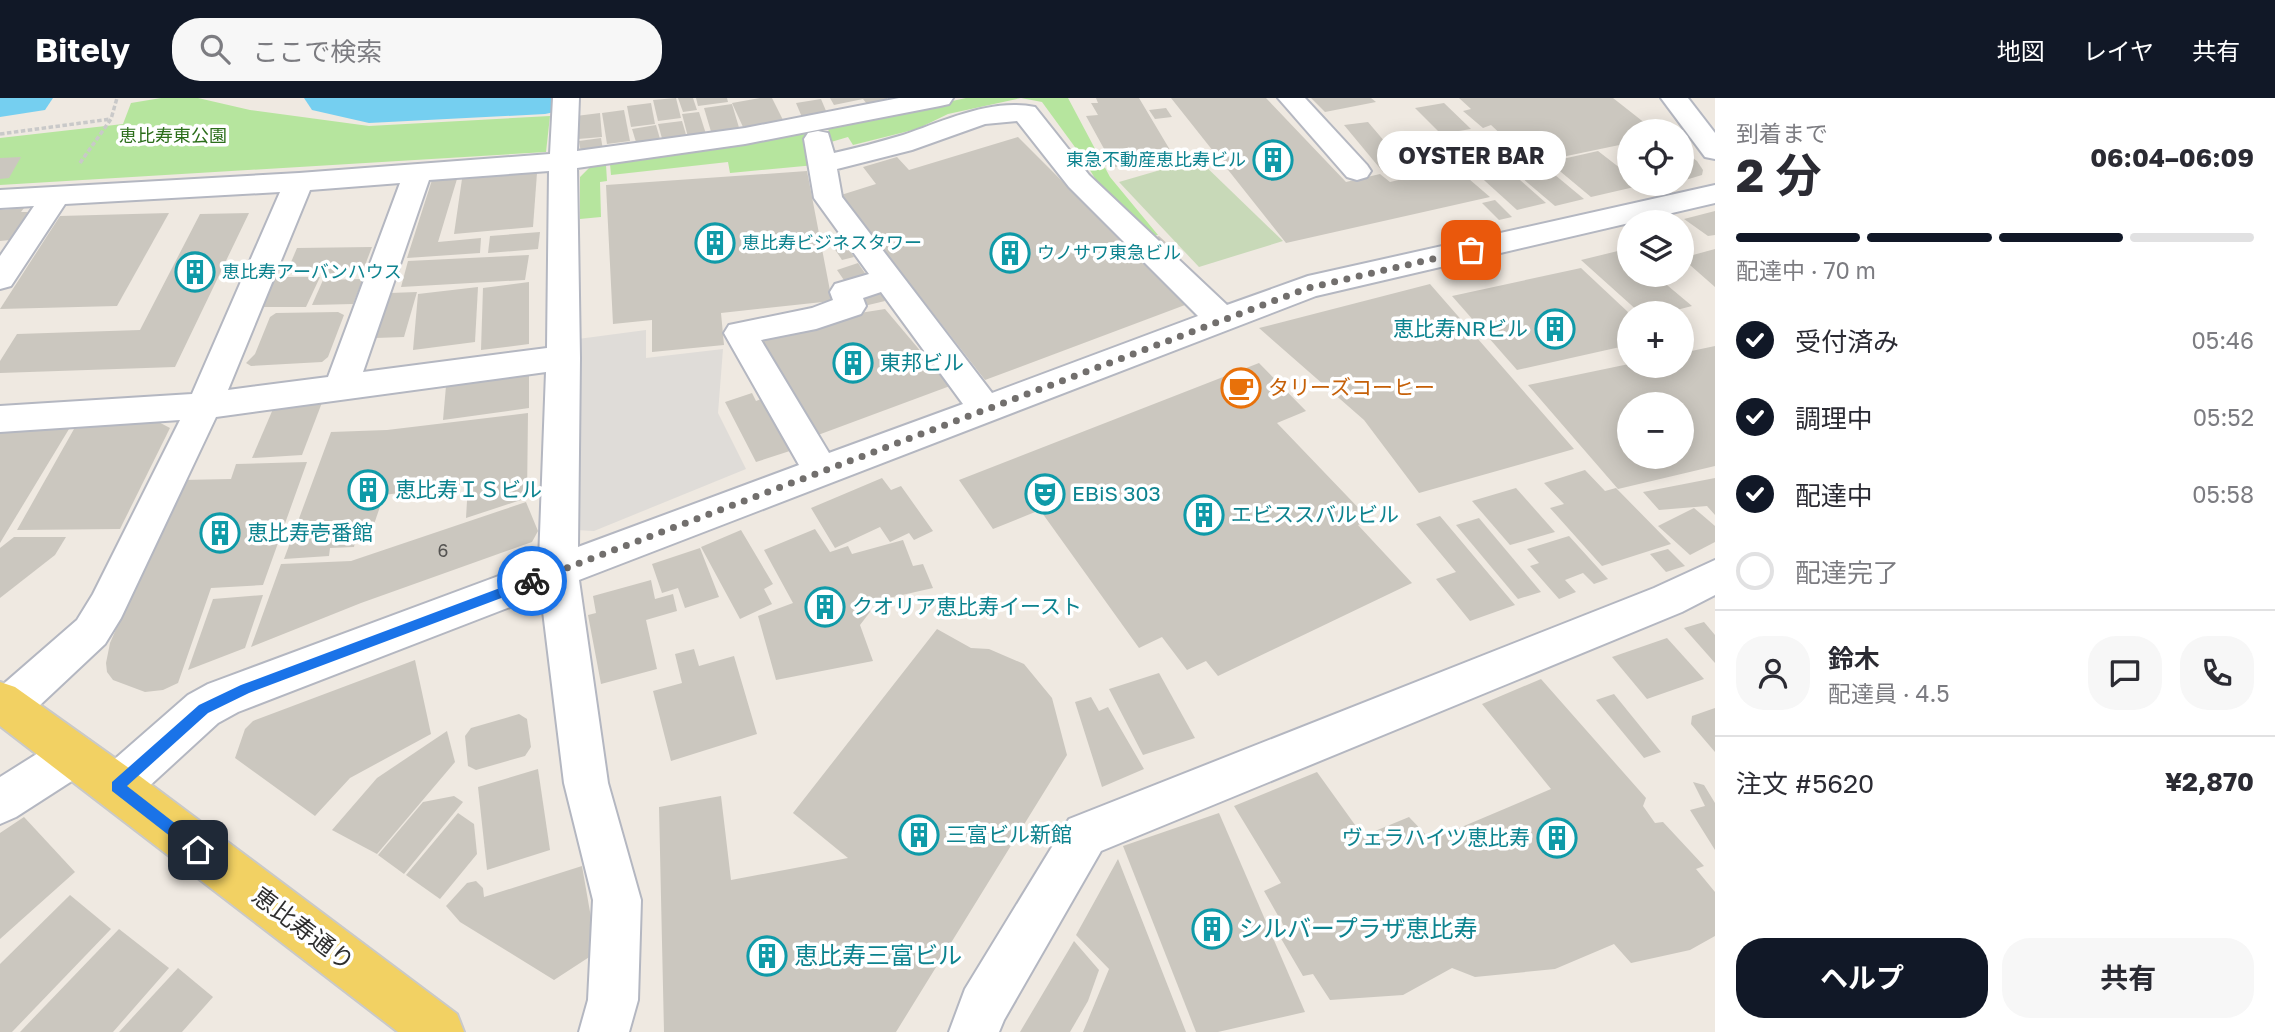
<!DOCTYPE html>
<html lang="ja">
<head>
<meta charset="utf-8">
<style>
	:root { --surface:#fff; --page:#f7f7f7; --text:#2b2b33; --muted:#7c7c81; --line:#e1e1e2; --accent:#111827 }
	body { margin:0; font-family:"Golos Text","Noto Sans JP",sans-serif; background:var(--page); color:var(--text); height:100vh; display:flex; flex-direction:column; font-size:26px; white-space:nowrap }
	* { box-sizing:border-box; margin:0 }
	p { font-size:23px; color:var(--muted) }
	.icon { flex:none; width:38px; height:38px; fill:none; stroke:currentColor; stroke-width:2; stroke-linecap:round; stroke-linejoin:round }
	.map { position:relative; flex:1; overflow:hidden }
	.sheet { display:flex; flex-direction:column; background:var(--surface); width:560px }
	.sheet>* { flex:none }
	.buttons { position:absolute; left:1617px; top:21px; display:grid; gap:14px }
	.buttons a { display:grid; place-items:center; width:77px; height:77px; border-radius:50%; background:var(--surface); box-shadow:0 4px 18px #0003; font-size:35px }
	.pin { position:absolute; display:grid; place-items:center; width:60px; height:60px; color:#fff; margin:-30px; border-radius:14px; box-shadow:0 4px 10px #0006 }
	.courier { position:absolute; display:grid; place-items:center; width:70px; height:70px; margin:-35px; border:5px solid #1a73e8; border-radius:50%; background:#fff; color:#222; box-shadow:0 2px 9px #0007 }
	.bubble { position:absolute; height:49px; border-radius:24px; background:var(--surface); box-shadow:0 4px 18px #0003; font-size:23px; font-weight:700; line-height:49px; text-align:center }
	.headline em { font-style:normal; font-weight:700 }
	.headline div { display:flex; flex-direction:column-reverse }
	.headline { display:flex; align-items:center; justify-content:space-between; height:119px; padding:0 21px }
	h1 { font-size:46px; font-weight:700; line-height:52px }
	.bar { display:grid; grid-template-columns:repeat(4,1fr); gap:10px 7px; align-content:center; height:84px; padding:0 21px }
	.bar i { height:9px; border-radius:5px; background:var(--line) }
	.bar .selected { background:var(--accent) }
	.bar p { grid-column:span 4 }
	.line { display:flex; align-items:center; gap:18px; padding:0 21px; border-top:2px solid var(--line) }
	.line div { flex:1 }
	.round { display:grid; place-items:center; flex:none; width:74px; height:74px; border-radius:28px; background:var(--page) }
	ol { padding:0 21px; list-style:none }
	li { display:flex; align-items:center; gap:21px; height:77px }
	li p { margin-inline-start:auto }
	li .icon { padding:7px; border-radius:50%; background:var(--accent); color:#fff; stroke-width:4 }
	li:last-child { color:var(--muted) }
	li i { width:38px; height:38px; border:4px solid var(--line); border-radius:50% }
	.action { display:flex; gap:14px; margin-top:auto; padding:14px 21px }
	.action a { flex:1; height:80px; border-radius:28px; background:var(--accent); color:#fff; font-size:28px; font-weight:700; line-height:80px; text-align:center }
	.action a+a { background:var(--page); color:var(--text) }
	header { display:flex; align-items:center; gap:42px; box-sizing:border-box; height:98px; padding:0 35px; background:var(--accent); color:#fff }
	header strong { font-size:33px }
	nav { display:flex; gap:38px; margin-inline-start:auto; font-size:24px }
	.search { width:490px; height:63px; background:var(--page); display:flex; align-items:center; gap:18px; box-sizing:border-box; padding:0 24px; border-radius:28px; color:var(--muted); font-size:26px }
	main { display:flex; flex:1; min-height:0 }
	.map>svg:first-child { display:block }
	.green { fill:#b6e59e }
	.cemetery { fill:#c8d9b8 }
	.plaza { fill:#dfdcd8 }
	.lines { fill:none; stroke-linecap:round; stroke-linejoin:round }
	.river { fill:#75cff0; fill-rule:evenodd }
	.building { fill:#cbc7bf; fill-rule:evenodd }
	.minor-casing { stroke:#b4b7c1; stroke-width:4 }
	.major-casing { stroke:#c9c9c9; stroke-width:4 }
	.path { stroke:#c9c9c9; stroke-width:3.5; stroke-dasharray:4.5 2.5; stroke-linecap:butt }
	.minor { fill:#fff; fill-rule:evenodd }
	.major { fill:#f2d163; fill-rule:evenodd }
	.route { fill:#1a73e8 }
	.done { stroke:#726f6d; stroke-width:7; stroke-dasharray:0 12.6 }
	.labels { text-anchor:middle; stroke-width:7; stroke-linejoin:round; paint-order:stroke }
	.far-park-label { font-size:18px; fill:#2c6e1b; stroke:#fff }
	.far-culture-label { font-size:18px; fill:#0d838f; stroke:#fff; text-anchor:start }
	.number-label { font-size:18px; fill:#555452 }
	.culture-label { font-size:21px; fill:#0d838f; stroke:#fff; text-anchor:start }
	.food-label { font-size:21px; fill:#c56008; stroke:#fff; text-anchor:start }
	.near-street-label { font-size:24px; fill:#2e2e2e; stroke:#fff }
	.near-culture-label { font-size:24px; fill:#0d838f; stroke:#fff; text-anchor:start }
</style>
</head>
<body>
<header>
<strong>Bitely</strong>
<div class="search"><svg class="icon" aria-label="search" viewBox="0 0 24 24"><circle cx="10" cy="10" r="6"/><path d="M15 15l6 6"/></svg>ここで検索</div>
<nav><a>地図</a><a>レイヤ</a><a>共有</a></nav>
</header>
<main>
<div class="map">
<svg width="1715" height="934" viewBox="0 0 1715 934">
	<rect width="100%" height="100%" fill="#efe9e1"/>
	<g class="green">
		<polygon points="161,0 198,0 250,12 369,28 550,18 546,54 0,87 0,40 123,26 131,5"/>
		<polygon points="966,0 1068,0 1110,79 1158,137 1149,139 1096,82 1080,56 1042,4 1021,0 948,16 917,31 853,47 848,39 831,44 828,30"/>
		<polygon points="811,33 815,67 730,75 728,64 611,77 610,66"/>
		<polygon points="606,67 607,83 600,84 601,119 580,121 580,79 590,69"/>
	</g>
	<polygon class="cemetery" points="1198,61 1283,143 1199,169 1119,84"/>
	<polygon class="plaza" points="646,232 646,260 723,251 718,315 746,371 594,433 576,432 578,241"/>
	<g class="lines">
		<g class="river">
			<polygon points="0,0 53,0 45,12 0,19"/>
			<polygon points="304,0 572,0 564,12 545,16 369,25 312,12"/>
		</g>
	</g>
	<g class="building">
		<polygon points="676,0 681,20 658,23 653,2"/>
		<polygon points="678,0 693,0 697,12 683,14"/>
		<polygon points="696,0 727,0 728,4 698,8"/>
		<polygon points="760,0 772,0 783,22 743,29 732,5"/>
		<polygon points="830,0 887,0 887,1 867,6 863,1 834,7"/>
		<polygon points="1096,0 1139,0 1176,62 1114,69 1086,18 1098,17 1091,5 1098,5"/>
		<polygon points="1171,0 1266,0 1346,84 1380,76 1390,84 1444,71 1451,78 1462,75 1490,99 1286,145"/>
		<polygon points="1311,0 1371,0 1376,4 1325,14"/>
		<polygon points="1459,0 1613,0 1655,33 1629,33 1629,45 1557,60 1543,49 1521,55 1491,27 1483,30 1463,13 1471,11"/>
		<polygon points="821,1 829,20 804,24 796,5"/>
		<polygon points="651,5 655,26 631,29 627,8"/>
		<polygon points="1444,5 1471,31 1441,36 1415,10"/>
		<polygon points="732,6 740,33 712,37 704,10"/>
		<polygon points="1166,10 1172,19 1155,21 1149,12"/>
		<polygon points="624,12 630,43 607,46 602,15"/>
		<polygon points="699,14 706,36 688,39 682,16"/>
		<polygon points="600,15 602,39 578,41 576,18"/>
		<polygon points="682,23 687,40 663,44 658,26"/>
		<polygon points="1368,24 1408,71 1383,74 1344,27"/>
		<polygon points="656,27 660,41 636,44 632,31"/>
		<polygon points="1470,38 1546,105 1517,112 1442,44"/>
		<polygon points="1018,39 1128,149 1159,138 1171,149 1139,161 1185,207 985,282 841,97 876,86 863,69 897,59 909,72"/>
		<polygon points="601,40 603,52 581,55 579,43"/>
		<polygon points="1682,52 1697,63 1703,72 1702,77 1682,83"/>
		<polygon points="1598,53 1629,77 1629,86 1643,87 1591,99 1549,64"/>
		<polygon points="21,59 9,80 0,81 0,60"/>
		<polygon points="1543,67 1584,101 1555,108 1515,74"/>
		<polygon points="807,73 832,203 721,215 724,247 652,254 652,222 613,226 606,87"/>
		<polygon points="537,75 533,129 454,136 462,81"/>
		<polygon points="457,81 438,144 481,140 480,155 407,160 432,82"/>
		<polygon points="1495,102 1512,119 1499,122 1482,105"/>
		<polygon points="24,110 21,114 28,114 10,142 0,143 0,112"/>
		<polygon points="1715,113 1715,137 1708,138 1684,121"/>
		<polygon points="169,115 117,208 0,211 60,118"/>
		<polygon points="249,115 175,269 0,275 0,263 17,236 140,232 200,116"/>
		<polygon points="540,134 538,151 488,155 490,138"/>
		<polygon points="842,141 854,159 842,162 830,144"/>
		<polygon points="372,149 362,175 286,176 297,150"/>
		<polygon points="1626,151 1629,154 1629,177 1655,177 1692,208 1665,215 1640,215 1581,162"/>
		<polygon points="1715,151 1715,189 1682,160"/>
		<polygon points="529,157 525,182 401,189 408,163"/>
		<polygon points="858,165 869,181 848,188 837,172"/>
		<polygon points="1581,170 1629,215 1629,247 1517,272 1452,198"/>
		<polygon points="274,179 320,179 306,209 259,209"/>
		<polygon points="363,181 353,206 312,207 323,182"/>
		<polygon points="529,184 529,246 481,252 483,190"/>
		<polygon points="1430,186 1574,351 1419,395 1364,322 1259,230"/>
		<polygon points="478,189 475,244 413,252 418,196"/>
		<polygon points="880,192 885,203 860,209 854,197"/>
		<polygon points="417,194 404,239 375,240 390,195"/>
		<polygon points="885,211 950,288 818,337 761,241 822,221"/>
		<polygon points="338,214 344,217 328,259 322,264 251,268 246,265 255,256 270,219 276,215"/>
		<path d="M1715,248v120l-97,23 -90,-104 101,-21v2h53v-13zM1629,306h53v53h-53z"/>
		<polygon points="1259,265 1306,313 1277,325 1370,422 1358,427 1412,485 1218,578 1206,563 1187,572 1162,539 1139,550 1040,412 993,431 959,382"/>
		<polygon points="529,277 529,310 443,322 446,288"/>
		<polygon points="752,295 756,303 767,299 796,351 756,364 725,304"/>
		<polygon points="323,302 302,357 252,360 276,304"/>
		<polygon points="528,315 527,400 466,420 468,386 384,397 370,438 356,439 354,449 330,450 329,458 284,461 331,334 387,332"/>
		<polygon points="149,319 170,330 120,431 17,432 74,331"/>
		<polygon points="0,331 69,331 0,445"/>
		<polygon points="307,364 263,487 211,490 178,585 163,592 145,594 113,582 107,574 106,565 110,545 181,382 231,381 236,366"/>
		<polygon points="1585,372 1605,393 1616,390 1671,446 1602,468 1550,410 1564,406 1544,385"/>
		<polygon points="882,380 891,392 901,388 933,433 914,442 909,435 890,444 880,429 835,450 811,410"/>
		<polygon points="1715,380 1715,417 1707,408 1659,412 1643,394"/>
		<polygon points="1516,390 1555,434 1510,447 1472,403"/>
		<polygon points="526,404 538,433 532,444 361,505 251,549 281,466 351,463"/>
		<polygon points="1694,410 1715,428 1715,444 1690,457 1658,428"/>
		<polygon points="1440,418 1515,507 1470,523 1436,481 1456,474 1416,426"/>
		<polygon points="1479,420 1541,494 1518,501 1456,427"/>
		<polygon points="815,431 830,454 848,448 852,456 903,442 913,468 923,466 933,490 867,505 870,514 860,527 873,563 776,582 758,518 793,505 764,452"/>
		<polygon points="741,432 773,486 764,491 772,506 740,521 701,449"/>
		<polygon points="1569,438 1608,481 1594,486 1583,475 1565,482 1576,494 1559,501 1530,468 1539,465 1527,451"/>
		<polygon points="14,439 66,439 55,457 0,500 0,450"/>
		<polygon points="700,450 719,499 685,510 678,490 662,495 652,466"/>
		<polygon points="1668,451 1685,468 1666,474 1650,456"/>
		<polygon points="651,482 655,501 673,496 677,513 646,522 657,571 601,586 588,517 596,515 593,498"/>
		<polygon points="263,497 245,550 188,572 213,501"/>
		<polygon points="1704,524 1715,537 1715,565 1684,530"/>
		<polygon points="937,531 971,550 989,551 1024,566 1052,600 1067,657 896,934 664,934 659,709 721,698 731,782 848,760 793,715"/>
		<polygon points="1667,540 1704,581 1647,601 1612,559"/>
		<polygon points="694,551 699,568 734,558 757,636 671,663 653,593 682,585 675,556"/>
		<polygon points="415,562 431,636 350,680 315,718 235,660 245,631 253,623"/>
		<polygon points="1159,575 1195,640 1143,657 1109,591"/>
		<polygon points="1541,581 1646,700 1643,708 1655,725 1663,724 1704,768 1696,771 1715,794 1715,838 1690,852 1631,865 1614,846 1555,871 1475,879 1452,870 1403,897 1330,902 1313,876 1303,878 1276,832 1285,830 1264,793 1281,785 1234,708 1317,674 1363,738 1409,719 1431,742 1551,691 1482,606"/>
		<polygon points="1614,596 1661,654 1644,660 1596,602"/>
		<polygon points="1091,599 1099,613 1108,609 1144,671 1102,689 1075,604"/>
		<polygon points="1715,610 1715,654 1691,626 1692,618"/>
		<polygon points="519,616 527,621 531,649 525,658 476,672 468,668 465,638 471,630"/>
		<polygon points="447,633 455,664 377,756 332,732 377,680"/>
		<polygon points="538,671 550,752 487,772 478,689"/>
		<polygon points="1693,684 1704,687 1715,705 1715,752 1690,712 1705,708"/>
		<polygon points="454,698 463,704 404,776 378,757 423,704"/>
		<polygon points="458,715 474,726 477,756 440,801 406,777"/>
		<polygon points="1219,715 1305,914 1218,934 1196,934 1123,748"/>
		<polygon points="24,719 75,774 0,841 0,735"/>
		<polygon points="1118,761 1186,934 1083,934 1109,871 1076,837"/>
		<polygon points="582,768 597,854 554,882 460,824 446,808 467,785 476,783 483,790 484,799"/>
		<polygon points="70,797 111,831 12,934 0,934 0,866"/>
		<polygon points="119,831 169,870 113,934 20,934"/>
		<polygon points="1074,843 1099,872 1088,903 1070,934 1020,934"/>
		<polygon points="178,870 213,899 182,934 119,934"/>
	</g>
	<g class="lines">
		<g class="minor-casing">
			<g id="minor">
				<path d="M553,0h26l-2,53 168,-23 154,-30h54l-4,6 -9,2 -195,38 -168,24 3,190 -2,189 221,-82 -75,-132 5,-8 83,-17 21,-8 -3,-8 5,-8 34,-10 -55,-76 -10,-59 4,-6 10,-2 10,2 6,20c23,-5 46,-11 69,-18 41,-14 88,-37 132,-28l54,68 138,130 81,-29 407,-91v18l-399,93 -737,284 29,203 33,117 -3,100 -9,32h-50l9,-32 5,-100 -29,-117 -23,-188 -303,117 -20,11 -85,78 -16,6 -16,-6 -6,-15 6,-15 87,-76 20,-11 331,-123 7,-189 -330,45 -95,201 -16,26 -82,77 -15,5 -8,-3v-36l77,-67 16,-26 87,-174 -180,12v-26l192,-12 88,-202 -215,12 -54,82 -11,3v-33l34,-50 -34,2v-18l299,-17 251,-19zM1017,23l52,66 129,129 -206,77 -150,-196 -5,-28 75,-19 73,-26zM549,73l-2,177 -184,24 66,-192zM400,85l-72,194 -100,13 82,-200zM881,194l82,112 -134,49 -68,-113 55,-11 45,-15 5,-8 -3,-8z"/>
				<polygon points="1278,0 1305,0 1367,67 1371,73 1367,79 1357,82 1347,79"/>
				<polygon points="1661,0 1688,0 1715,35 1715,61 1705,59"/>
				<polygon points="1715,462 1715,497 1682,514 1101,753 1004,922 999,934 949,934 965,891 1069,721 1654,490"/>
				<polygon points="74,636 89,642 96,657 89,672 16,719 0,726 0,679 59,642"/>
			</g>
		</g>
		<g class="major-casing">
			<polygon id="major" points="0,584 15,589 133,673 457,916 464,934 398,934 0,628"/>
		</g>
		<g class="path">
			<polyline points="0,36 111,21"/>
			<polyline points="80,65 111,21 117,0"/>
		</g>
		<use href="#minor" class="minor"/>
		<use href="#major" class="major"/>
	</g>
	<polygon class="route" points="532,478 536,480 536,487 249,595 208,615 127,688 203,747 203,756 193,756 112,693 112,684 199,607 241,587"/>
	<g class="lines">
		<polyline class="done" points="532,483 1308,190 1471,152"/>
	</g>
	<defs>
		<g id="building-ring" transform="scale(2.0125)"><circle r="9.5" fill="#fff" stroke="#0f9aa8" stroke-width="1.5"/><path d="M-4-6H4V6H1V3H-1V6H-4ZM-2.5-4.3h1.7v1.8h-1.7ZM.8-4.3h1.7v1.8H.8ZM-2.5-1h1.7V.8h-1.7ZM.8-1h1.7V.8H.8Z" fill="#0f9aa8"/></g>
		<g id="cafe-ring" transform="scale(2.0125)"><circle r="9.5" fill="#fff" stroke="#e8710a" stroke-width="1.5"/><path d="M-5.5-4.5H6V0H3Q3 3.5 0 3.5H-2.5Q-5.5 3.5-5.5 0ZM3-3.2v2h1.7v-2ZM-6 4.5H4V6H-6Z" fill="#e8710a"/></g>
		<g id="theatre-ring" transform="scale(2.0125)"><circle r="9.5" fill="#fff" stroke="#0f9aa8" stroke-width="1.5"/><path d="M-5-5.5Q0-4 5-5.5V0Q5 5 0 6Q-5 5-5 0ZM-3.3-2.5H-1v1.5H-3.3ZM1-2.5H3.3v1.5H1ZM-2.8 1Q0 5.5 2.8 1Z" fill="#0f9aa8"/></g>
	</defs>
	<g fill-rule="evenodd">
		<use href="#building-ring" x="1273" y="62"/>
		<use href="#building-ring" x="715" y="145"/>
		<use href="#building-ring" x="1010" y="155"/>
		<use href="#building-ring" x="195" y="174"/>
		<use href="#building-ring" x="1555" y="231"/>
		<use href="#building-ring" x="853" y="265"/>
		<use href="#cafe-ring" x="1241" y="290"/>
		<use href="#building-ring" x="368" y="392"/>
		<use href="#theatre-ring" x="1045" y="396"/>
		<use href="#building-ring" x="1204" y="417"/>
		<use href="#building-ring" x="220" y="435"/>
		<use href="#building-ring" x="825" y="509"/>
		<use href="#building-ring" x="919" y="737"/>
		<use href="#building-ring" x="1557" y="740"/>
		<use href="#building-ring" x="1212" y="831"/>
		<use href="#building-ring" x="767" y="858"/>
	</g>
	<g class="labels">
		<g class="far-park-label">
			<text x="173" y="44">恵比寿東公園</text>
		</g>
		<g class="far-culture-label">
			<text x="1246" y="68" text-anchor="end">東急不動産恵比寿ビル</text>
			<text x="742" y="151">恵比寿ビジネスタワー</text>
			<text x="1037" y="161">ウノサワ東急ビル</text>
			<text x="222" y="180">恵比寿アーバンハウス</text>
		</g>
		<g class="number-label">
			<text x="443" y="459">6</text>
		</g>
		<g class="culture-label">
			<text x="1528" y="238" text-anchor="end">恵比寿NRビル</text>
			<text x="880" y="272">東邦ビル</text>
			<text x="395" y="399">恵比寿ＩＳビル</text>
			<text x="1072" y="403">EBiS 303</text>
			<text x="1231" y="424">エビススバルビル</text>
			<text x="247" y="442">恵比寿壱番館</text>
			<text x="852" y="516">クオリア恵比寿イースト</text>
			<text x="946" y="744">三富ビル新館</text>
			<text x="1530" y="747" text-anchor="end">ヴェラハイツ恵比寿</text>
		</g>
		<g class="food-label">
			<text x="1268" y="297">タリーズコーヒー</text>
		</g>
		<g class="near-street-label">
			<text transform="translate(303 831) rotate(37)" y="8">恵比寿通り</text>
		</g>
		<g class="near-culture-label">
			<text x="1239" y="839">シルバープラザ恵比寿</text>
			<text x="794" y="866">恵比寿三富ビル</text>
		</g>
	</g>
</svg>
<div class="buttons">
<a><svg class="icon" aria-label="locate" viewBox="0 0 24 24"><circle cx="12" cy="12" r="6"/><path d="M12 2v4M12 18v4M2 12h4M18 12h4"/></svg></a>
<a><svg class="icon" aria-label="layers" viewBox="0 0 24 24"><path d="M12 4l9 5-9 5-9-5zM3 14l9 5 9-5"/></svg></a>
<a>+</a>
<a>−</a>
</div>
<div class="pin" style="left:1471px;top:152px;background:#ea580c"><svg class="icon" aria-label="bag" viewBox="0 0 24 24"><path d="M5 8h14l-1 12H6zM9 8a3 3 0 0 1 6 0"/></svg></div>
<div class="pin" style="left:198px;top:752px;background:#1f2937"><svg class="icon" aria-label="home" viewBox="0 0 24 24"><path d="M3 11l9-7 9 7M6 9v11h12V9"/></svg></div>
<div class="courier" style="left:532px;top:483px"><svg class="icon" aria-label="bike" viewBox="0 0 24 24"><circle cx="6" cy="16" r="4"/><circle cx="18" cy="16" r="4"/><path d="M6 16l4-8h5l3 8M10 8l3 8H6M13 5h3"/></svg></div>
<div class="bubble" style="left:1377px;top:33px;width:189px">OYSTER BAR</div>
</div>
<section class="sheet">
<div class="headline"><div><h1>2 分</h1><p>到着まで</p></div><em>06:04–06:09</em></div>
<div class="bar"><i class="selected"></i><i class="selected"></i><i class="selected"></i><i></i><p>配達中 · 70 m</p></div>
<ol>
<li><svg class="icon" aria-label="check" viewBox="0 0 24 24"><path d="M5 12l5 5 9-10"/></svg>受付済み<p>05:46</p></li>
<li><svg class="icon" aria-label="check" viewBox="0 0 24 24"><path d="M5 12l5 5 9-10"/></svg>調理中<p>05:52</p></li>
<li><svg class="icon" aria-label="check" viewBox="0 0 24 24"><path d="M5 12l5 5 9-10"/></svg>配達中<p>05:58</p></li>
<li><i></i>配達完了</li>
</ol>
<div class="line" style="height:126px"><a class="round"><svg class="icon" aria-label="person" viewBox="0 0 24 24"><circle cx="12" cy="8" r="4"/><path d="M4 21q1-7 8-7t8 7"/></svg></a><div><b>鈴木</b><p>配達員 · 4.5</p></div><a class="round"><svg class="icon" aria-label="chat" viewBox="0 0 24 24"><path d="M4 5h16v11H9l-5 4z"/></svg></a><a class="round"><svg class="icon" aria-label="phone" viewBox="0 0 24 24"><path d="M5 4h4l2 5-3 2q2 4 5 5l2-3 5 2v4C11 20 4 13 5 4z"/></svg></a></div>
<div class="line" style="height:91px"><div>注文 #5620</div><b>¥2,870</b></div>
<div class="action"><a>ヘルプ</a><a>共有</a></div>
</section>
</main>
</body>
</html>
